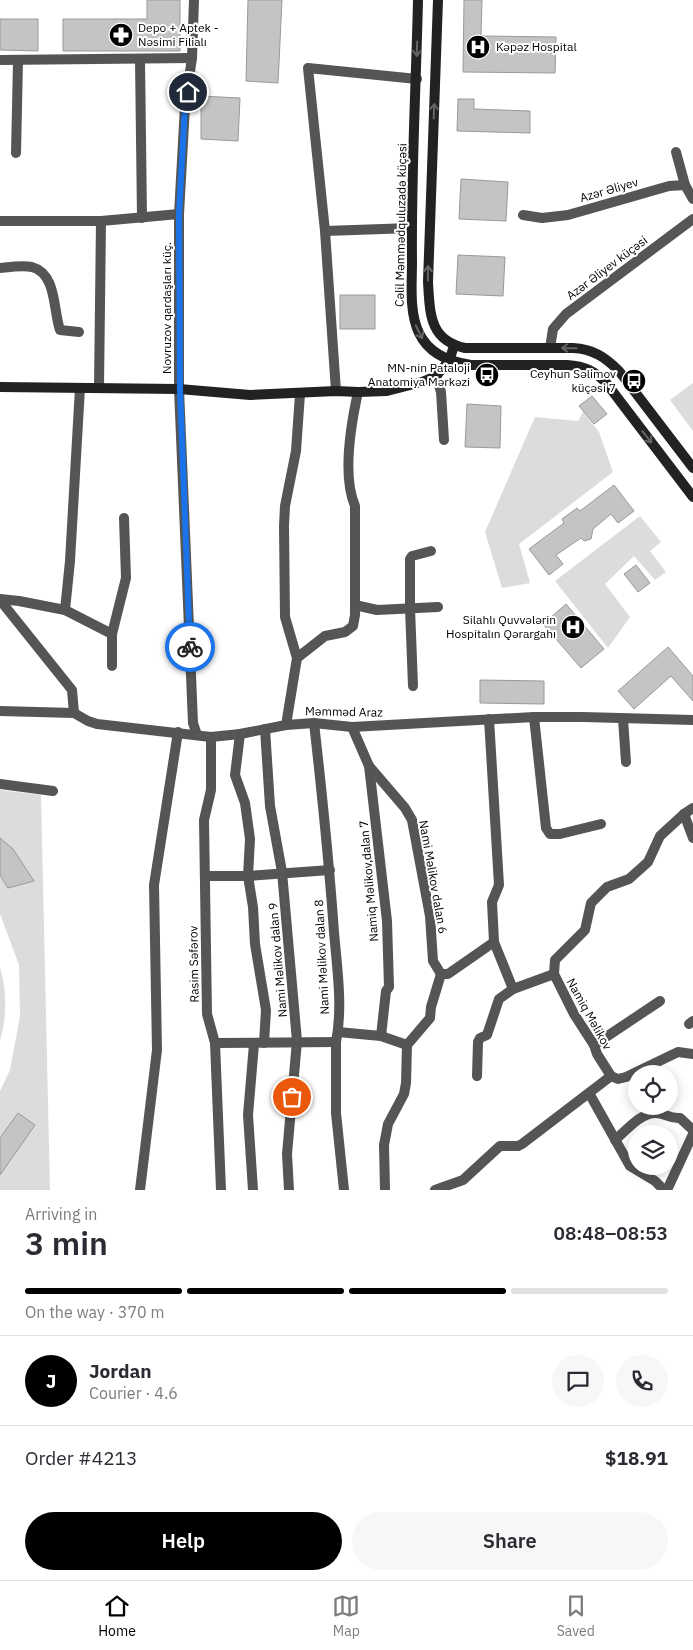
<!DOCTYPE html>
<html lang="en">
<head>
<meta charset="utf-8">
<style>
	:root { --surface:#fff; --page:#f7f7f7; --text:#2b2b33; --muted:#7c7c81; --line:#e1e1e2; --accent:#000 }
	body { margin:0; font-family:"IBM Plex Sans",sans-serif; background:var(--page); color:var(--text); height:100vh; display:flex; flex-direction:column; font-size:19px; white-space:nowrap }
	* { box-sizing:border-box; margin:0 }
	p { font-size:16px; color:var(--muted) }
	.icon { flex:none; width:28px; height:28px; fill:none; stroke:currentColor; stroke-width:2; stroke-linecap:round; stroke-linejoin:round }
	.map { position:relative; height:1190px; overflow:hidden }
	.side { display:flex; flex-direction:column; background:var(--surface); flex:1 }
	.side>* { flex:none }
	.buttons { position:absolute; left:628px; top:1065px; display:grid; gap:10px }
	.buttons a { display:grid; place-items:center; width:50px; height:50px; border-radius:50%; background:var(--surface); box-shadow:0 2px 12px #0003; font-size:25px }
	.pin { position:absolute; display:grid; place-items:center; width:42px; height:42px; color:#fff; margin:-21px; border:2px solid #fff; border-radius:50%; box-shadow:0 1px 5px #0007 }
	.courier { position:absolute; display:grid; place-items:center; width:50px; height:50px; margin:-25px; border:4px solid #1a73e8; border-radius:50%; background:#fff; color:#222; box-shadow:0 1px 6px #0007 }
	.headline em { font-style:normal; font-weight:600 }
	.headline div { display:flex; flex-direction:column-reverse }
	.headline { display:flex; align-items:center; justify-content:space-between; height:85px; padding:0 25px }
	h1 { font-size:32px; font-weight:600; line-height:38px }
	.bar { display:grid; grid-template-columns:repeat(4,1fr); gap:8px 5px; align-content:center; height:60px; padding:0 25px }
	.bar i { height:6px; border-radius:4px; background:var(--line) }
	.bar .selected { background:var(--accent) }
	.bar p { grid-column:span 4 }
	.line { display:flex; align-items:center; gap:12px; padding:0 25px; border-top:1px solid var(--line) }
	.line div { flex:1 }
	.round { display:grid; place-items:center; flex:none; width:52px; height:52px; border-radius:26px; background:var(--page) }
	.cta { display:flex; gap:10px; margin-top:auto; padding:10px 25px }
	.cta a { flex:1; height:58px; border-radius:30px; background:var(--accent); color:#fff; font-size:20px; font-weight:600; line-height:58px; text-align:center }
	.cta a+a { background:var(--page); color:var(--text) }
	.tabs { display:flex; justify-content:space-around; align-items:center; height:70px; border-top:1px solid var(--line); background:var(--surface); font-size:14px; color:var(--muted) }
	.tabs a { display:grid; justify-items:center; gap:2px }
	.tabs .selected { color:var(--accent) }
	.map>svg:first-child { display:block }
	.green { fill:#dcdcdc }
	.building { fill:#c4c4c4; stroke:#999 }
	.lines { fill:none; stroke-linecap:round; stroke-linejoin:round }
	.street { stroke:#555; stroke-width:10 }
	.secondary { stroke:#222; stroke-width:10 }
	.oneway { stroke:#646464 }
	.done { stroke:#595959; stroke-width:5; stroke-dasharray:0 9 }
	.route { stroke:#1a73e8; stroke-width:6 }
	.labels { text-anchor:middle; stroke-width:4; stroke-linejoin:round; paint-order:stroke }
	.poi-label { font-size:12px; fill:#000; stroke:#fff; text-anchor:end }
	.street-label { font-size:12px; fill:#000; stroke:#fff }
</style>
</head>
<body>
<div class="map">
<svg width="693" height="1190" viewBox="0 0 693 1190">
	<rect width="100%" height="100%" fill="#fff"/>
	<g class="green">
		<polygon points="693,383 693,431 670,400"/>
		<polygon points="583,412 599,432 613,472 519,544 530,583 502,588 485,532 535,417 578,421"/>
		<polygon points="640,516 661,542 650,551 666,572 655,580 634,556 605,584 630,617 608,648 555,581"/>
		<polygon points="0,790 41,795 50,1190 0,1190 0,1091 10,1070 20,1016 19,965 0,914"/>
		<path d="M0,968c7,22 7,50 0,72z"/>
	</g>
	<g class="building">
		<polygon points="147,0 180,0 180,51 63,51 63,19 147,19"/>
		<polygon points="248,0 282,0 278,83 246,81"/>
		<polygon points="464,0 482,0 481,36 556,37 555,73 463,72"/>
		<polygon points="0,19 38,19 38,51 0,50"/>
		<polygon points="201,96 240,98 238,141 201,139"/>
		<polygon points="458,99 474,99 474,109 530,111 530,133 457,131"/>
		<polygon points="461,179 508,182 506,221 459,219"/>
		<polygon points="458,255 505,257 503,296 456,294"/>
		<rect x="340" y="295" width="35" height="34"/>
		<polygon points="592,396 607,414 594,424 579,406"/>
		<polygon points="467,404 501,406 500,448 465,447"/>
		<polygon points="614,485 634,511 618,523 611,514 593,529 591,539 584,541 581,538 556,555 563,564 549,575 529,549 564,523 562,519 577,508 580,511"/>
		<polygon points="636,565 650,583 638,592 624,574"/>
		<polygon points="566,604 604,649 581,668 543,624"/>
		<polygon points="668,647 693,676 693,701 671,676 634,709 618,691"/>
		<polygon points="480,680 544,681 544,704 480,703"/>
		<polygon points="0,838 13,849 34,881 8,888 0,875"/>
		<polygon points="18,1113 35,1125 0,1175 0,1138"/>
	</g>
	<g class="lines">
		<g class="street">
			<polyline points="194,0 192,58 185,106 179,214 179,389 193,723 197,735"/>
			<polyline points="140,59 142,218"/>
			<polyline points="0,60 192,58"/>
			<polyline points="676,152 685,185"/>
			<polyline points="16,153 18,61"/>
			<polyline points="523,215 542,218 568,215 669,186 685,185 693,199"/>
			<polyline points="0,221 101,221 179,214"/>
			<polyline points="325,231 412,228"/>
			<path d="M0,268c10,-1 22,-3 32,-1 25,7 21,43 28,63l19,2"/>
			<polyline points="550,348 553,329 566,314 693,219"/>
			<polyline points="436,376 441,392 444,440"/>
			<polyline points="99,387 101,221"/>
			<polyline points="336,391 325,231 308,68 417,79"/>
			<polyline points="0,599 19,601 65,610 112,634 126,578 124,518"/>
			<polyline points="0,600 72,690 74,713"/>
			<polyline points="355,605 377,610 438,607"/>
			<polyline points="65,610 70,561 80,388"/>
			<polyline points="112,634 112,666"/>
			<path d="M297,658l28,-22 20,-4 8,-6 2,-11v-109c-13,-30 -4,-82 3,-114"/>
			<polyline points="413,686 410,608 410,559 412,556 431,551"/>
			<polyline points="0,711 74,713 88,721 97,724 211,737 240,734 286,725 314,723 352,727 534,717 583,717 693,720"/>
			<polyline points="534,717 546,828 550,834 560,834 601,824"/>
			<polyline points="623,719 626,762"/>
			<path d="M314,723c8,70 15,139 20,209 3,36 9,75 2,110v71l8,77"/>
			<polyline points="286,725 297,658 285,617 284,526 285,506 296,451 300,394"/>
			<polyline points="352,727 369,766 387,921 389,987 386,991 381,1036"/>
			<polyline points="265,729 270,806 282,872 297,1041 287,1154 289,1190"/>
			<polyline points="240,734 235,775 245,803 250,839 248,876 253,907 255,944 266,1010 264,1043"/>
			<polyline points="211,737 211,790 204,820 207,1014 215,1043 221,1190"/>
			<polyline points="369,766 405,808 412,820 430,916 433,961 441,974"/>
			<polyline points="0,784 53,791"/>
			<polyline points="684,814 693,808"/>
			<polyline points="205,876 248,876 330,870"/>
			<polyline points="554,974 555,960 585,930 591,903 607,887 629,879 648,862 660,836 684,814 693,838"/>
			<polyline points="689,1024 693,1021"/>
			<polyline points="338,1032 381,1036 407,1045 430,1018 431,1007 441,974 448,974 494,942"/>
			<polyline points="215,1043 336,1042"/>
			<polyline points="594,1045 660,1001"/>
			<polyline points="477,1076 478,1042 480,1038 487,1035 499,999 513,989"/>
			<polyline points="611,1076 618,1079 626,1077 678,1052 693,1054"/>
			<polyline points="589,1093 630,1166 655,1181 664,1190"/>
			<path d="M615,1140c12,-10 25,-27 41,-27 9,0 13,6 24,5l13,12"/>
			<polyline points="140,1190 157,1050 154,885 178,732"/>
			<polyline points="253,1190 248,1115 254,1044"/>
			<polyline points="385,1190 384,1145 388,1124 404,1094 406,1083 407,1045"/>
			<polyline points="435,1190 463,1180 500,1146 518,1146 522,1144 611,1076 597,1054 594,1045 574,1014 554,974 513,989 494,942 492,902 499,885 489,719"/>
			<polyline points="667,1190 693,1134"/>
		</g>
		<g class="secondary">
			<path d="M418,0c-2,87 -7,174 -6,262 0,22 -3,50 7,71 10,21 30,29 52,32h96c18,1 28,6 40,19l86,113"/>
			<path d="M438,0l-10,282c2,31 1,58 37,66h108c20,1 32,9 46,23l74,97"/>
			<polyline points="0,387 179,389 250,395 336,391 358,392 387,391 422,382 436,376 449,361 454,346"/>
		</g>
	</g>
	<defs><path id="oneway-shaft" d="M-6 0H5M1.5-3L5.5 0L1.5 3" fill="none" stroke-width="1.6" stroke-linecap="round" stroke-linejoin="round" transform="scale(1.25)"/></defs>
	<g class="oneway">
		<use href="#oneway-shaft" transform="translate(417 49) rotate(91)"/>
		<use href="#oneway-shaft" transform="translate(434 111) rotate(-88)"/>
		<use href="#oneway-shaft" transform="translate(428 273) rotate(-89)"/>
		<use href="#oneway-shaft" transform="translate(419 332) rotate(64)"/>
		<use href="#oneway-shaft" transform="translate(569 348) rotate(-179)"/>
		<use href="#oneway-shaft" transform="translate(647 437) rotate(52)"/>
	</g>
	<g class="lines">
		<path class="done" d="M190,647l3,76 4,12c23,3 46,-1 68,-5l5,76 12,66 15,169 -5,56"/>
		<polyline class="route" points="188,92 185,106 179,214 180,389 190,647"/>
	</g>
	<defs>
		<g id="pharmacy-disc" transform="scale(1.25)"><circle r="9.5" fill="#000" stroke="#fff"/><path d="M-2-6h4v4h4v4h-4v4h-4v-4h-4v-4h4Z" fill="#fff"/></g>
		<g id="hospital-disc" transform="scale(1.25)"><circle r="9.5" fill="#000" stroke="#fff"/><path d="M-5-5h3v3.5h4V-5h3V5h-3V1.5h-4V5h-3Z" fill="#fff"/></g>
		<g id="bus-disc" transform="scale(1.25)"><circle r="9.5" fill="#000" stroke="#fff"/><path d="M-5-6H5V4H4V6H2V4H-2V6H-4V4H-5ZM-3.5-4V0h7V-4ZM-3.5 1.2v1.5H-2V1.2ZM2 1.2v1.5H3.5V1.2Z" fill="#fff"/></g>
	</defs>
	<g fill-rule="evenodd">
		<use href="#pharmacy-disc" x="121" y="35"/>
		<use href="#hospital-disc" x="478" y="47"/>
		<use href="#bus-disc" x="487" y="375"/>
		<use href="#bus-disc" x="634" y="381"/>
		<use href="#hospital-disc" x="573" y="627"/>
	</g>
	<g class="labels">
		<g class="poi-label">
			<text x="138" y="32" text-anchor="start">Depo + Aptek -<tspan x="138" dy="14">Nəsimi Filialı</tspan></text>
			<text x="496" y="51" text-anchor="start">Kəpəz Hospital</text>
			<text x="470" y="372">MN-nin Pataloji<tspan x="470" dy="14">Anatomiya Mərkəzi</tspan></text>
			<text x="616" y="378">Ceyhun Səlimov<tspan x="616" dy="14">küçəsi 7</tspan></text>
			<text x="556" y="624">Silahlı Quvvələrin<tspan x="556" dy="14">Hospitalın Qərargahı</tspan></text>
		</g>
		<g class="street-label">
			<text transform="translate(609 190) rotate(-16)" y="4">Azər Əliyev</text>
			<text transform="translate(401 225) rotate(-89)" y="4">Cəlil Məmmədquluzadə küçəsi</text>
			<text transform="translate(607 268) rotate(-37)" y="4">Azər Əliyev küçəsi</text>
			<text transform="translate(167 308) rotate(-90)" y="4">Novruzov qardaşları küç.</text>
			<text transform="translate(344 712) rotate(1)" y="4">Məmməd Araz</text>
			<text transform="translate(433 877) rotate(80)" y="4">Nami Məlikov dalan 6</text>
			<text transform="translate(369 881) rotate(-95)" y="4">Namiq Məlikov,dalan 7</text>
			<text transform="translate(322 957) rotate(-93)" y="4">Nami Məlikov dalan 8</text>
			<text transform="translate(278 960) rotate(-95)" y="4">Nami Məlikov dalan 9</text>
			<text transform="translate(194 964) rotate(-91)" y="4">Rasim Səfərov</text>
			<text transform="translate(589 1014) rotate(61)" y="4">Namiq Məlikov</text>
		</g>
	</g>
</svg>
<div class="buttons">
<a><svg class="icon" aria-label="locate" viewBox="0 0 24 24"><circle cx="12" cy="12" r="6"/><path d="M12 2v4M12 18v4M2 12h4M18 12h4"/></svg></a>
<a><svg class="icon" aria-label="layers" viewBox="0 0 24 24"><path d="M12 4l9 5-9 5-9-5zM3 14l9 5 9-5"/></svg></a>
</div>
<div class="pin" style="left:292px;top:1097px;background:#ea580c"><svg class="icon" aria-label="bag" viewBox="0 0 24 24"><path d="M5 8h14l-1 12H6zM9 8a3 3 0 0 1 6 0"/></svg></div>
<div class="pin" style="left:188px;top:92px;background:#1f2937"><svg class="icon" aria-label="home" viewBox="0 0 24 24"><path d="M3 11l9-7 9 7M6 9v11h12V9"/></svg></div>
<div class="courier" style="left:190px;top:647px"><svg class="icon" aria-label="bike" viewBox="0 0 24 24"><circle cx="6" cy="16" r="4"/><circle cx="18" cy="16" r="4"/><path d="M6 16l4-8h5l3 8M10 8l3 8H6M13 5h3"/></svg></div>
</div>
<section class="side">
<div class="headline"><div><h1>3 min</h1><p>Arriving in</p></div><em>08:48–08:53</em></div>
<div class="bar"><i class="selected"></i><i class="selected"></i><i class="selected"></i><i></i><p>On the way · 370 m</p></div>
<div class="line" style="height:90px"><b class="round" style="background:var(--accent);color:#fff">J</b><div><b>Jordan</b><p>Courier · 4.6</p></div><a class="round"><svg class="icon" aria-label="chat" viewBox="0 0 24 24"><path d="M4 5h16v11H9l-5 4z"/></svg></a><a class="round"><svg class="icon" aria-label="phone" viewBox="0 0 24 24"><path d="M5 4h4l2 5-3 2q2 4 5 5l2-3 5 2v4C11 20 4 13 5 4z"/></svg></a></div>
<div class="line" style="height:65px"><div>Order #4213</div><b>$18.91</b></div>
<div class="cta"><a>Help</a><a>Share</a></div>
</section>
<nav class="tabs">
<a class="selected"><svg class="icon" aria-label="home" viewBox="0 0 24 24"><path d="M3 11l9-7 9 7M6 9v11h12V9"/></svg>Home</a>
<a><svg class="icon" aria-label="map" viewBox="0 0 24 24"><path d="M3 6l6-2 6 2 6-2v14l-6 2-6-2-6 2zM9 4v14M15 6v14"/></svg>Map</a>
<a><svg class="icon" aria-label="saved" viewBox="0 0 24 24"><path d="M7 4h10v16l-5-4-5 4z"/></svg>Saved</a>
</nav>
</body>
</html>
